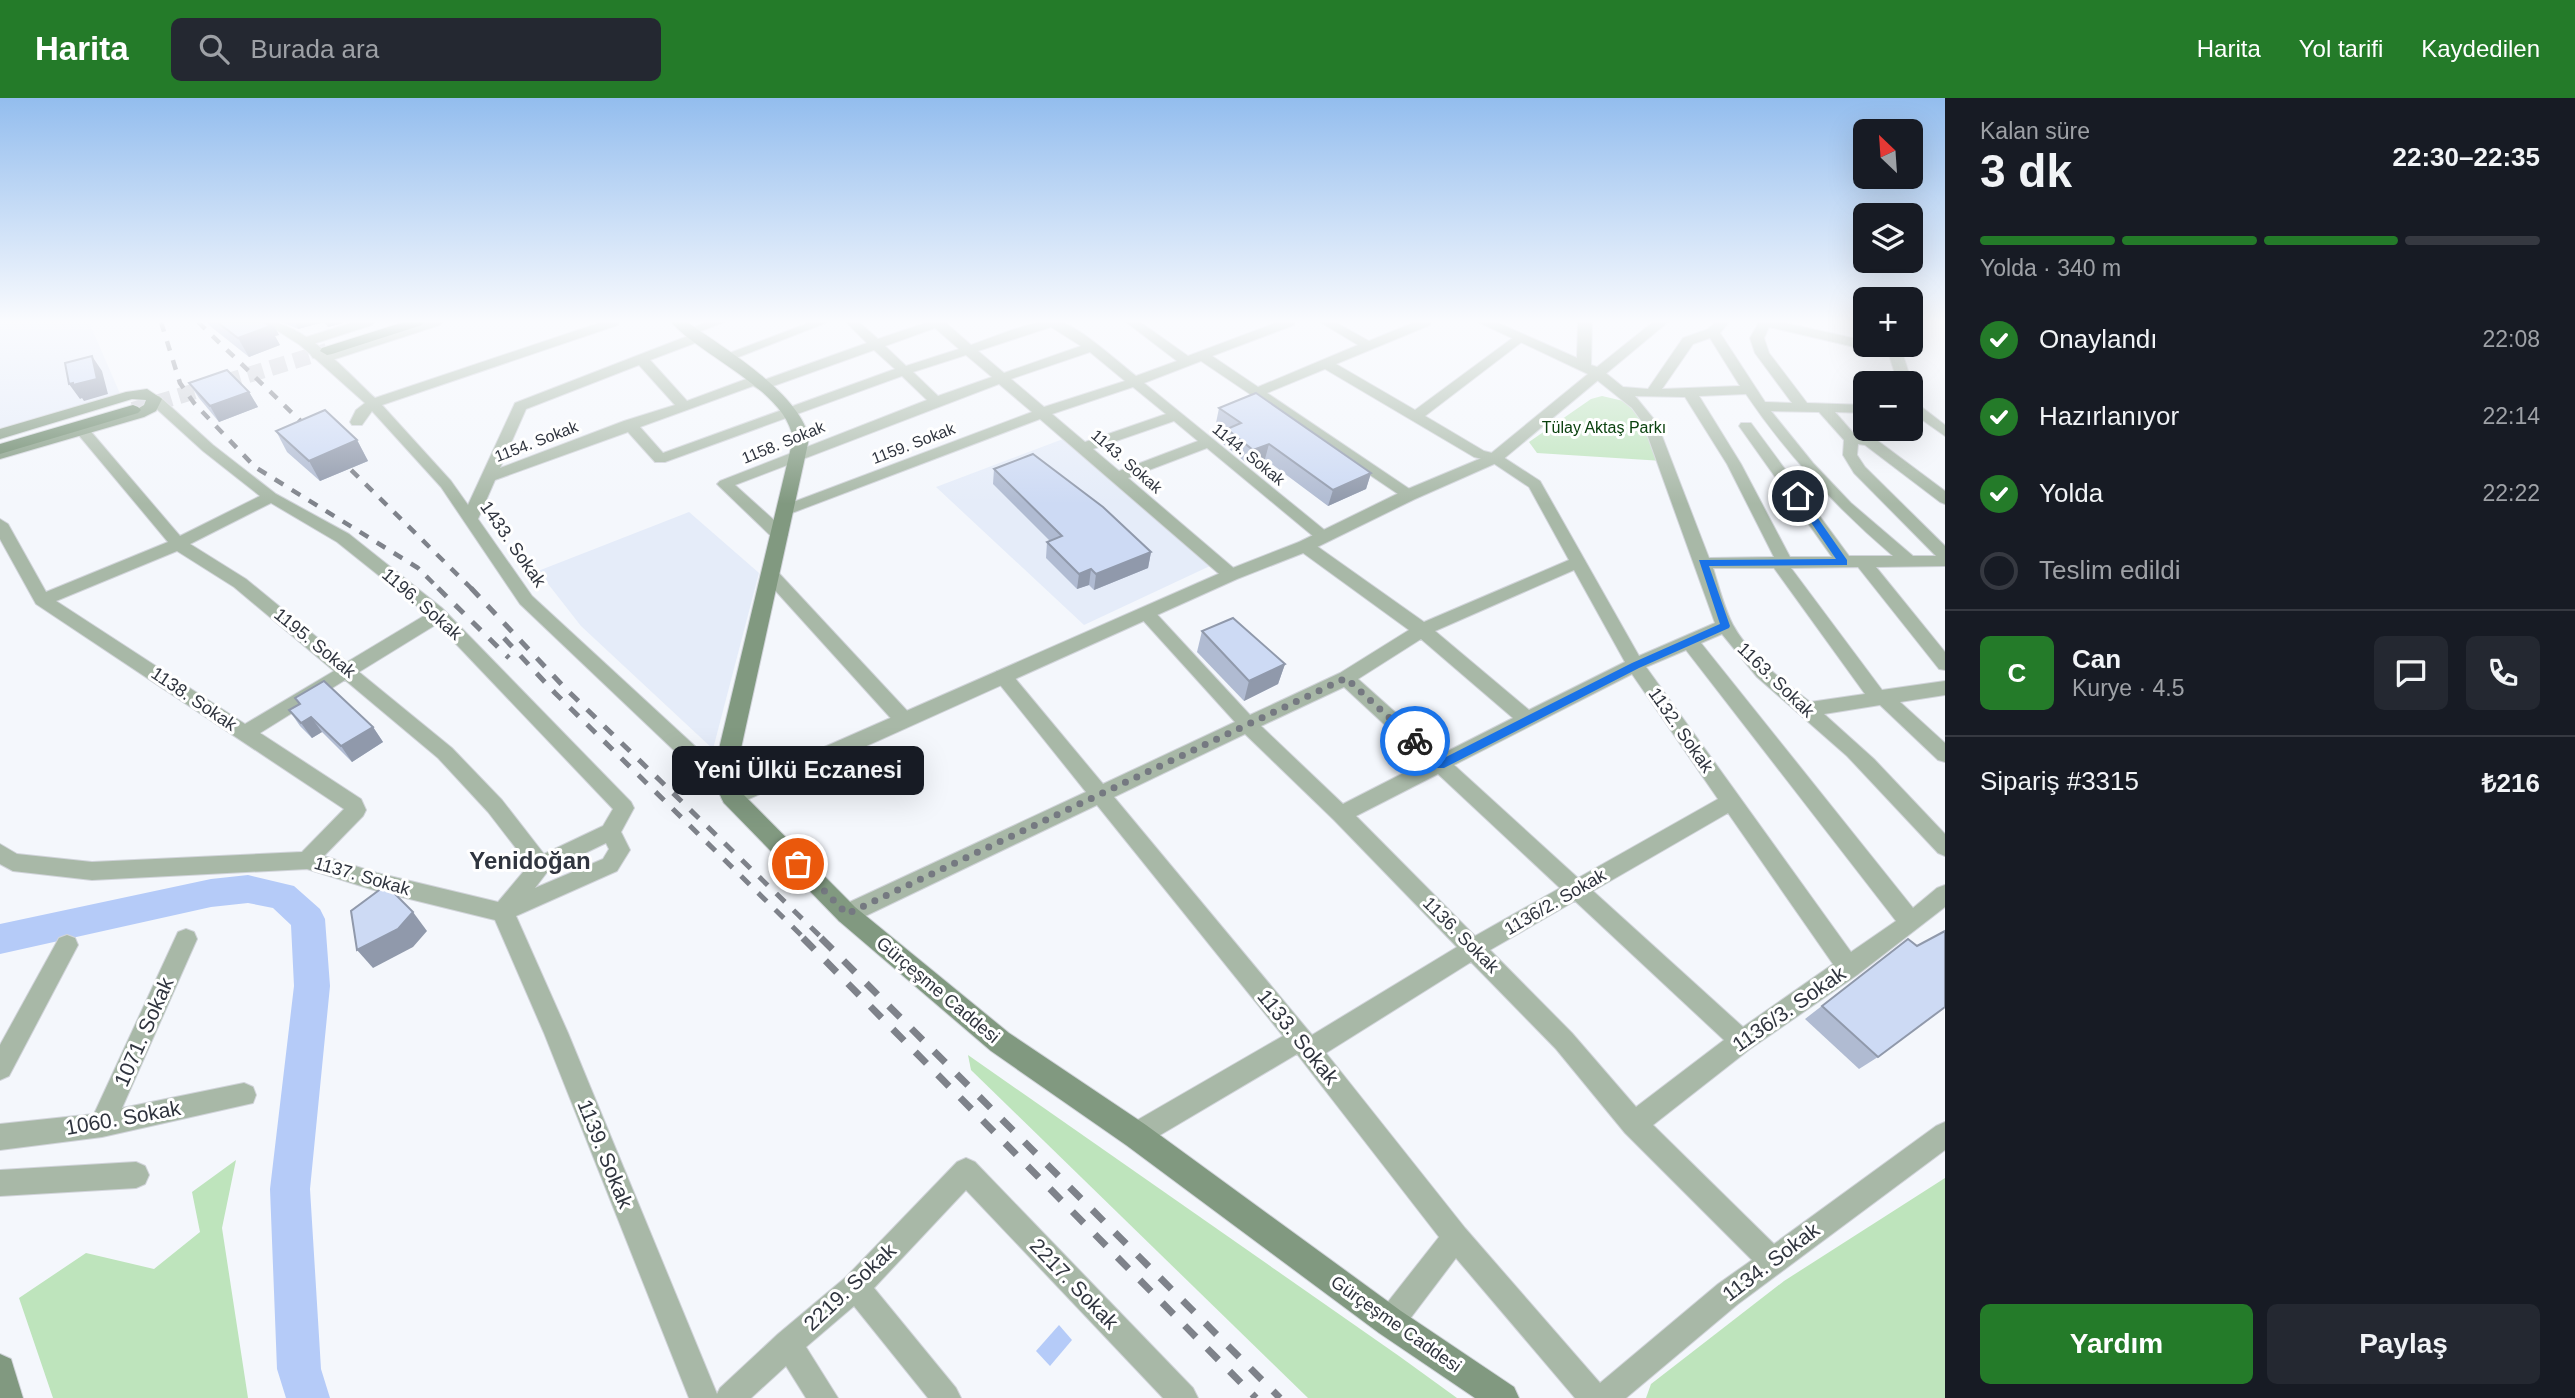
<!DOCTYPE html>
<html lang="tr">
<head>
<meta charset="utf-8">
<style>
	:root { --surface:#171b24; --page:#242831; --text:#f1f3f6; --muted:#9ea1a6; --line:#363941; --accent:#247b29 }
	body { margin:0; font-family:Arial,sans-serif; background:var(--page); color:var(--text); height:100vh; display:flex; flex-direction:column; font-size:26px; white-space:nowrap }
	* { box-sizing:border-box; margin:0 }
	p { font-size:23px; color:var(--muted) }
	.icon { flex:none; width:38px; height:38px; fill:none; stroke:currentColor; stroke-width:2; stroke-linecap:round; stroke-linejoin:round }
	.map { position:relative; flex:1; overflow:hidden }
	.panel { display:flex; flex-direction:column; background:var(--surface); width:630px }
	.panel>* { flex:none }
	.needle { width:46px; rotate:335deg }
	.buttons { position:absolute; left:1853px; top:21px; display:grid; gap:14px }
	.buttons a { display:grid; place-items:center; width:70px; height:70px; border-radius:10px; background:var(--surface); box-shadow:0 7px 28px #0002; font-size:35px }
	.pin { position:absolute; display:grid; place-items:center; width:60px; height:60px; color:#fff; margin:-30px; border:4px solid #fff; border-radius:50%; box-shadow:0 2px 7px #0007 }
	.courier { position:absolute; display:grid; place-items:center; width:70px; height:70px; margin:-35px; border:5px solid #1a73e8; border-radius:50%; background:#fff; color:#222; box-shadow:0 2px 9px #0007 }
	.bubble { position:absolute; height:49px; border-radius:10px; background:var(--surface); box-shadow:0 7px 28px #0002; font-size:23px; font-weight:600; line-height:49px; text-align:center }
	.summary em { font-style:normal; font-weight:600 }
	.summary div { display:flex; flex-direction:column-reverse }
	.summary { display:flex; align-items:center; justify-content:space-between; height:119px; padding:0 35px }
	h1 { font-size:46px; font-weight:600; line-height:52px }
	.bar { display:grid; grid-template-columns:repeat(4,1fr); gap:10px 7px; align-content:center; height:84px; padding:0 35px }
	.bar i { height:9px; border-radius:5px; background:var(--line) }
	.bar .current { background:var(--accent) }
	.bar p { grid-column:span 4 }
	.line { display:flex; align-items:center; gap:18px; padding:0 35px; border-top:2px solid var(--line) }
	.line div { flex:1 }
	.round { display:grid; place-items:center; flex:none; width:74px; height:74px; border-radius:10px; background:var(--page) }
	ol { padding:0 35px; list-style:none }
	li { display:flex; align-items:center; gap:21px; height:77px }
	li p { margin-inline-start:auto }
	li .icon { padding:7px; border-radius:50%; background:var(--accent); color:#fff; stroke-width:4 }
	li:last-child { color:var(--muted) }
	li i { width:38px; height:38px; border:4px solid var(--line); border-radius:50% }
	.cta { display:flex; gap:14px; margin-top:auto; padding:14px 35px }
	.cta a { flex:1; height:80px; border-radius:10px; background:var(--accent); color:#fff; font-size:28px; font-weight:600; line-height:80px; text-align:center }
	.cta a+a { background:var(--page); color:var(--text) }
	header { display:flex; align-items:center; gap:42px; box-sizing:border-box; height:98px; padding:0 35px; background:var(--accent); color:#fff }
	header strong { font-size:33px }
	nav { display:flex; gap:38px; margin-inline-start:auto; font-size:24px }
	.search { width:490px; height:63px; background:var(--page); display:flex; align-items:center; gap:18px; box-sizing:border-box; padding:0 24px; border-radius:10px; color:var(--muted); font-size:26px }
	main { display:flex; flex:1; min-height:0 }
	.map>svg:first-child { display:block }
	.built { fill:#e5ecf9 }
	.green { fill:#bee4bc }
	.water { fill:#b5cbf8 }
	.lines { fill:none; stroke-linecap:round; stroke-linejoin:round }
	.river { fill:#b5cbf8; fill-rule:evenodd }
	.primary-tunnel { stroke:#cdd0d6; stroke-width:16; stroke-dasharray:16 8; stroke-linecap:butt }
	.minor-casing { stroke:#d1d4da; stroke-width:2 }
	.tertiary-casing { stroke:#d1d4da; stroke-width:2 }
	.secondary-casing { stroke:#d1d4da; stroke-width:2 }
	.primary-casing { stroke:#d1d4da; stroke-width:2 }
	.minor { fill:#a8b8a7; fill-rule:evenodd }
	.tertiary { fill:#a8b8a7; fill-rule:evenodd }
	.secondary { fill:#819980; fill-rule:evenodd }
	.primary { fill:#658364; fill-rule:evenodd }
	.rail-far2 { stroke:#7e828a; stroke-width:4.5; stroke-dasharray:10 10; stroke-linecap:butt }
	.rail-far1 { stroke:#7e828a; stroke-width:5; stroke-dasharray:12 12; stroke-linecap:butt }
	.rail { stroke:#7e828a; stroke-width:7; stroke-dasharray:16 16; stroke-linecap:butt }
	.wall { fill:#b0bbd2 }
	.shaded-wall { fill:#9099ab }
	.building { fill:#cddaf4; stroke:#9099ab; stroke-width:2 }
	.route { fill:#1a73e8 }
	.done { stroke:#757981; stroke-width:7; stroke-dasharray:0 12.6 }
	.labels { text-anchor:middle; stroke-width:6; stroke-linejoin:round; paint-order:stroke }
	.far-park-label { font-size:16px; fill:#0b420f; stroke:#fff }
	.far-street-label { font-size:16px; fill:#30353f; stroke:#fff }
	.street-label { font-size:18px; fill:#30353f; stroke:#fff }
	.near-street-label { font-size:21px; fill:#30353f; stroke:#fff }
	.district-label { font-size:24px; font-weight:bold; fill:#30353f; stroke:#fff }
</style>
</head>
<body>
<header>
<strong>Harita</strong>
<div class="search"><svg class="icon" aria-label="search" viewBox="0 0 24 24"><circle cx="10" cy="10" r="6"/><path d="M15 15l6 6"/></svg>Burada ara</div>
<nav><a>Harita</a><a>Yol tarifi</a><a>Kaydedilen</a></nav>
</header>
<main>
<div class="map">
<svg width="1945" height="1300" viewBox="0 0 1945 1300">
	<rect width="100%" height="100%" fill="#f4f7fc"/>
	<g class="built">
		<polygon points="0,224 89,224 121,298 0,332"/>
		<polygon points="1063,341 1210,468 1084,527 936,389"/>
		<polygon points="689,414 759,475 713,651 581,528 538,473"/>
	</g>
	<g class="green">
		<polygon points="1602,298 1632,305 1663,363 1537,355 1529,344 1591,301"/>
		<polygon points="968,957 1399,1258 1457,1300 1308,1300 971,972"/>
		<polygon points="236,1062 222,1130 248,1300 53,1300 19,1200 86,1155 154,1171 200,1134 192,1094"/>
		<polygon points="1945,1080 1945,1300 1646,1300 1651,1286 1784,1183"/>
	</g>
	<polygon class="water" points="1059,1227 1072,1242 1050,1268 1036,1253"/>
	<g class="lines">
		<polygon class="river" points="248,777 294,788 320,811 325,821 330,888 310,1091 321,1271 330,1300 286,1300 277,1271 270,1091 294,888 291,827 273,810 248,805 211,809 0,856 0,826 211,781"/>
		<polyline class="primary-tunnel" points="133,312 327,253"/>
		<g class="minor-casing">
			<g id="minor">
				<path d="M264,224c37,-3 84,51 111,76l227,-76h17l-1,3 -236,80 69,76 17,24 47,-102 178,-69 -8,-3 21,-9h18l-28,11 7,1v6l-53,20 37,41 62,-23h10l2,3 106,-38 -21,-21h13l19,17 50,-17h17l26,23c19,-6 72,-30 90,-23 20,6 57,40 75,54l41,-15 -51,-39h14l48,34 90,-34h17l-1,3 -82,31 46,31 100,-42 -38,-23h15l34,19 46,-19h16l-1,3 -94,39 79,46 103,-76 5,1v6l-98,75 59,35 16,4 40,26 99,175 76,-33 -72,-200 -11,-15 -40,-32v-6h10l21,17 25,2 35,-51 25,-9 8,-7h13l-9,11 45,69 27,1 -37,-50 -5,-15 9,-16h22l85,19v4h37l-1,7 10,31 -1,1 -13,-1 -9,-28 -120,-28 -5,11 5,15 38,50 59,2v8l-31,-1 20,23 19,3 71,53v13l-5,-2 -75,-57 -7,-1 -1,11 8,12 80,79v20l-69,1 69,85v18l-6,-1 -81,-102 -67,1 91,122 63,-9v14l-45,7 45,41v19l-7,-2 -58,-55 -56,9 50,45 71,75v22l-7,-3 -91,-97 -90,-79 -35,-43 -21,9 212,265 24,-20 8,-3v22l-88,68 -107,74 -97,76 121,119 162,-118 9,-4v28l-207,154 -112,94h-51l-119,-140 -56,74 -10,4 -10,-4 -4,-10 4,-10 59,-75 -142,-183 -152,90 -9,4 -9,-4 -4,-9 4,-9 156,-90 -186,-231 -242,116 -8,2 -8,-2 -3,-7 3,-7 247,-115 -89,-111 -3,-5 3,-5h12l94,113 132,-62 -95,-105 -3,-4 3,-4h12l98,106 90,-42 69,-43 -110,-80 -2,-4 2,-4h12l113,80 145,-62 -40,-73 -39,-26 -16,-4 -149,-88 -58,24 147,99 3,3 -3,3h-10l-203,-137 -57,22 189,154 -8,5 -6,-1 -112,-93 -79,30 109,93 2,4 -8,6 -6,-2 -185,-160 -248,94 -6,2 -8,-5 2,-3 252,-95 -33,-28 -264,101 51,46 2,4 -8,5 -6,-1 -54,-52 -3,-3 3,-3 207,-81 -25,-24 -237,86h-10l-27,-30 -133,48 -17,39 54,77 203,187 3,6 -3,6 -7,2 -7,-2 -201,-191 -79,-117 -69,-76 -10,14h-10l-2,-3 6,-12 9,-7 -65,-58zM1051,229l30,19 -77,27 -26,-22zM935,230l24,21 -53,17 -21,-20zM1710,240l30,48 -78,3 31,-45zM874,252l21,19 -232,84 -23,-26 113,-41 7,4 5,-1zM1090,254l35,29 -81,26 -33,-28zM966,257l26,22 -54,19 -25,-24zM639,267l36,40 -51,16 -124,47 26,-59zM1133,289l33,27 -81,28 -33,-28zM1746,296c41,61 91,114 147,162h-44l-98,-133h-10l-2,3 93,131h-42l-49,-93 -42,-68zM1635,298l50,1 42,67 47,93 -65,1 -52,-135zM1771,313l48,1 25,28 -1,15 11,18 82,83h-23l-62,-53 -38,-40zM1174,323l24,20 -79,30 -26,-22zM1713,470h61l91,126 -55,8c-27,-21 -60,-46 -77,-77 -9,-17 -14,-38 -20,-57zM1574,472l51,92 -96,48 -94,-79zM1421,541l92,79 -71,36 -84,-75zM1686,552l210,271 -45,31 -205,-285zM1632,576l86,125 -140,79 -124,-113zM1344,589l81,75 -82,42 -82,-78zM1245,636l89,86 123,127 -145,88 -198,-238zM1438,676l122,114 -85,48 -119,-120zM1728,715l105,151 -90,63 -150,-136zM1575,803l149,139 -88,67 -64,-74 -82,-83zM1471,864l85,87 69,84 127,127 -34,24 -118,99 -135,-155 -139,-175z"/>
				<polygon points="811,224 828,224 731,262 721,262 719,259"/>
				<path d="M154,297l5,1 54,49 63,49 73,40 93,74 189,194 3,6 -13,24 9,18 -13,21 -101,45 52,117 149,361 3,-6 58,-54 68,-57 111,-115 9,-4 9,4 218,226 5,10h-35l-197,-208 -92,98 82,100 5,10h-33l-74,-92 -48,41 32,51h-32l-20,-32 -35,32h-62l-145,-365 -49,-113 -118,-29 -70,-22 -215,11 -79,-9 -13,-7v-20l17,10 75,8 210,-10 42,-43 -308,-205 -36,-65v-20l8,5 38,68 122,-50 -91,-109 -2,-3 7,-4 5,1 93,109 80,-40 -57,-45 -54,-49v-6zM271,405l66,39 90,72 -80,48 -101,-83 -56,-35zM177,453l57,36 100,84 -89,53 -189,-123zM437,526l176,185 -10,17 -59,28 -42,-54 -50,-52 -93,-76zM345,582l93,78 50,54 41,53 -31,37 -121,-29 -53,-17 39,-40 3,-6 -5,-11 -101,-66zM606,745l3,6 -6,10 -68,29 13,-17z"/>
				<polygon points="1911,299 1916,300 1919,307 1945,327 1945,338 1911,314"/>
				<polygon points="770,470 776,472 911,617 913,622 911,627 897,627 764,480 762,476"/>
				<polygon points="186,831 194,834 197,841 122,1010 244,985 253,989 256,997 253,1005 102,1039 0,1052 0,1026 94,1016 178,834"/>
				<polygon points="67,837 75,840 78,847 9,978 0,982 0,947 59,840"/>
				<polygon points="136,1064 145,1068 149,1077 145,1086 136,1090 0,1098 0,1072"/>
			</g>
		</g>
		<g class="tertiary-casing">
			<g id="tertiary">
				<polygon points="354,224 374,224 372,227 310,247 300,247 298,244 300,241"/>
				<polygon points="422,224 442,224 440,227 332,262 313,260 311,257 318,253 331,254"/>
				<polygon points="1478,224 1496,224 1577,260 1578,224 1592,224 1591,267 1597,269 1653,224 1668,224 1501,363 1415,401 1311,452 1237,481 740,705 732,708 724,705 721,699 724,693 1225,473 1299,444 1403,393 1489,357 1588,276"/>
			</g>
		</g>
		<g class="secondary-casing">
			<g id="secondary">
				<path d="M671,224h16c35,25 115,72 122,117l-69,314v38l115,116 154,126 137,92 255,186 113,76 5,11h-44l-96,-65 -253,-188 -135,-94 -152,-130 -115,-118 -7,-14 1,-36 75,-314c-7,-49 -91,-82 -122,-117z"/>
				<polygon points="147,291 162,301 156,313 144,319 0,361 0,351 134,313 144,307 146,302 132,301 0,341 0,331 126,294"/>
				<polygon points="0,1256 11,1261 23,1300 0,1300"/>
			</g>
		</g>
		<g class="primary-casing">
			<g id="primary">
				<polygon points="404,224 424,224 422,227 332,256 327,257 320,253 322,250"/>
				<polygon points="133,307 138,309 141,312 138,315 0,356 0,346"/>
			</g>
		</g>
		<use href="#minor" class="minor"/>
		<use href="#tertiary" class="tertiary"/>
		<use href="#secondary" class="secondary"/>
		<use href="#primary" class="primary"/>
		<g class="rail-far2">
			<polyline points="161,224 180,285 194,305 255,369 418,470 439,491"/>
			<polyline points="198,224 314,336"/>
			<polyline points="337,358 472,491"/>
		</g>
		<g class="rail-far1">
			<polyline points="438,490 509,560"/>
			<polyline points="471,490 565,590 823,841"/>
			<polyline points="504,540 555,595 805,841"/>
		</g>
		<g class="rail">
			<polyline points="803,840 1256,1300"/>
			<polyline points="821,840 1280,1300"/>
		</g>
	</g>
	<g class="wall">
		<polygon points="207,224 272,224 279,237 275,238 280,247 249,259 210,228"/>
		<polygon points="281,224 343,224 343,225 328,229 324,224 298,231"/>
		<polygon points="189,285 249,294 258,309 219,324 199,300"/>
		<polygon points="1219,310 1371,375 1366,391 1328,408 1265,361 1249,367 1223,346 1226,333 1216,325"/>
		<polygon points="276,333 357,342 368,363 320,383 287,354"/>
		<polygon points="994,371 1151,454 1148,470 1094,492 1089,487 1077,491 1046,460 1047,444 1050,443 993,386"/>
		<polygon points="1202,533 1285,566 1278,586 1244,603 1197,554"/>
		<polygon points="295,600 373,629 383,644 352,664 322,634 312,640 300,628 289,612 299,606"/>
		<polygon points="1908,841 1917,848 1878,959 1859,971 1805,921"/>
	</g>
	<g class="shaded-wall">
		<polygon points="261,224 272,224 279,237 275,238 280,247 249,259 238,240"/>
		<polygon points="295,224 324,224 298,231"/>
		<polygon points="325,224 343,224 343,225 328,229"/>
		<polygon points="92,258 102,273 108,296 84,303 82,300 80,301 69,286"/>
		<polygon points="249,294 258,309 219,324 210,308"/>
		<polygon points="357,342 368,363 320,383 309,363"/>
		<polygon points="1269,346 1265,361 1249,367 1253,352"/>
		<polygon points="1371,375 1366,391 1328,408 1333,392"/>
		<polygon points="1151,454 1148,470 1094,492 1096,476"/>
		<polygon points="1091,471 1089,487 1077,491 1079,476"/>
		<polygon points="1285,566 1278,586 1244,603 1249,583"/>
		<polygon points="311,619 322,634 312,640 301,625"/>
		<polygon points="373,629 383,644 352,664 341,648"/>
		<polygon points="413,814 427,833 413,849 373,870 357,852"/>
	</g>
	<g class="building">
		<polygon points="217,224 264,224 270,228 238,240"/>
		<polygon points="92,258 97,281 73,287 73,285 69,286 65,265"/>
		<polygon points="227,272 249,294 210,308 189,285"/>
		<polygon points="1256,295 1371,375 1333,392 1269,346 1253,352 1227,331 1241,325 1219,310"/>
		<polygon points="325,312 357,342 309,363 276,333"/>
		<polygon points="1033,356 1103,409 1151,454 1096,476 1091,471 1079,476 1047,444 1062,438 994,371"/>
		<polygon points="1233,520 1285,566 1249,583 1202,533"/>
		<polygon points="324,583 373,629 341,648 311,619 301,625 289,612 300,606 295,600"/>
		<polygon points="386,787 413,814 398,831 357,852 351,813"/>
		<polygon points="1945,833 1945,909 1878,959 1822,908 1908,841 1917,848"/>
	</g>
	<linearGradient id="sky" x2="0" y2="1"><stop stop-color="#93bdee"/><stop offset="0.55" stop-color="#fafbfe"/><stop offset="1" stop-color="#fafbfe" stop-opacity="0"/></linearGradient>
	<rect width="1945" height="406" fill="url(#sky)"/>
	<polygon class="route" points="1795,396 1801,396 1847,462 1847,467 1709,468 1730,528 1729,530 1639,570 1444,670 1436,670 1411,646 1411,640 1419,640 1442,661 1632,565 1720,526 1699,462 1836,461 1793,398"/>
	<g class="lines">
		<polyline class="done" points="798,766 847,816 1346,580 1415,643"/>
	</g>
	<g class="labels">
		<g class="far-park-label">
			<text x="1604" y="335">Tülay Aktaş Parkı</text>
		</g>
		<g class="far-street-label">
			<text transform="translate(536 343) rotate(-21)" y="6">1154. Sokak</text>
			<text transform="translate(783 344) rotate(-22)" y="6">1158. Sokak</text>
			<text transform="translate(913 345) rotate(-21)" y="6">1159. Sokak</text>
			<text transform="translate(1249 356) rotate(39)" y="6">1144. Sokak</text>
			<text transform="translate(1127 363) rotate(41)" y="6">1143. Sokak</text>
		</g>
		<g class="street-label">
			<text transform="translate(513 446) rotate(55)" y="6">1433. Sokak</text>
			<text transform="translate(422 506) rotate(41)" y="6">1196. Sokak</text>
			<text transform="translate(315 545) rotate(39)" y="6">1195. Sokak</text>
			<text transform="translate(1776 582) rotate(44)" y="6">1163. Sokak</text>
			<text transform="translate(194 601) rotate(34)" y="6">1138. Sokak</text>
			<text transform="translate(1681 632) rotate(55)" y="6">1132. Sokak</text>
			<text transform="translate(362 778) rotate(16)" y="6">1137. Sokak</text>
			<text transform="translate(1555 804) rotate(-30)" y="6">1136/2. Sokak</text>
			<text transform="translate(1461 837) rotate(45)" y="6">1136. Sokak</text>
			<text transform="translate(938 892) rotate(40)" y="6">Gürçeşme Caddesi</text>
			<text transform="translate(1396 1226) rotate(35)" y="6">Gürçeşme Caddesi</text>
		</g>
		<g class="near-street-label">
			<text transform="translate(1789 911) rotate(-35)" y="7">1136/3. Sokak</text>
			<text transform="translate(144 934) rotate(-66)" y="7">1071. Sokak</text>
			<text transform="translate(1298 939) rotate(51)" y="7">1133. Sokak</text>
			<text transform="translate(123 1020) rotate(-10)" y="7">1060. Sokak</text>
			<text transform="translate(605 1056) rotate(68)" y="7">1139. Sokak</text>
			<text transform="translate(1771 1164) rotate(-37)" y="7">1134. Sokak</text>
			<text transform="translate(1074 1186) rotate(46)" y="7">2217. Sokak</text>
			<text transform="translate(850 1189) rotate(-43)" y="7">2219. Sokak</text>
		</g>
		<g class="district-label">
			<text x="530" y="771">Yenidoğan</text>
		</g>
	</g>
</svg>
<div class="buttons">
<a><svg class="needle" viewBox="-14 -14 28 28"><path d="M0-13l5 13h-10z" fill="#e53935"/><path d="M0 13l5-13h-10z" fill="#9ea1a6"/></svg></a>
<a><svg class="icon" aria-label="layers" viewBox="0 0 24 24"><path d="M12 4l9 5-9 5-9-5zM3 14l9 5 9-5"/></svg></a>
<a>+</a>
<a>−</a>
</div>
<div class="pin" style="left:798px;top:766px;background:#ea580c"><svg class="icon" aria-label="bag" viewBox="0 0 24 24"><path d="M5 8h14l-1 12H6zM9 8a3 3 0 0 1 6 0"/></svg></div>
<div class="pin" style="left:1798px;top:398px;background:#1f2937"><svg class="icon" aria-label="home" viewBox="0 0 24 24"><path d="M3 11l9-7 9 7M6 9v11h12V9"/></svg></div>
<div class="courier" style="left:1415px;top:643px"><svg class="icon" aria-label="bike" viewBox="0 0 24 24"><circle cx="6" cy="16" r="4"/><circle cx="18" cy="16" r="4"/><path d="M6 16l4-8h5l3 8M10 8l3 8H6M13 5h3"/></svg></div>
<div class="bubble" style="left:672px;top:648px;width:252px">Yeni Ülkü Eczanesi</div>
</div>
<section class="panel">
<div class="summary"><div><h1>3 dk</h1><p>Kalan süre</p></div><em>22:30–22:35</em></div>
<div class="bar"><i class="current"></i><i class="current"></i><i class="current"></i><i></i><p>Yolda · 340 m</p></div>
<ol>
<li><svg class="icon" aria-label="check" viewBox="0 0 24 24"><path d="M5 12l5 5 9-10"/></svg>Onaylandı<p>22:08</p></li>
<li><svg class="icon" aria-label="check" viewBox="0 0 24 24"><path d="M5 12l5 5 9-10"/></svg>Hazırlanıyor<p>22:14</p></li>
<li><svg class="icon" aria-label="check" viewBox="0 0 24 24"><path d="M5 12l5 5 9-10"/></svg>Yolda<p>22:22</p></li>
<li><i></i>Teslim edildi</li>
</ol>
<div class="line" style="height:126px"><b class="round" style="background:var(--accent);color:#fff">C</b><div><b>Can</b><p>Kurye · 4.5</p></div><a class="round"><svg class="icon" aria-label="chat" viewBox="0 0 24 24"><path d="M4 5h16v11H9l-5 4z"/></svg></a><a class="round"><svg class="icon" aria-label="phone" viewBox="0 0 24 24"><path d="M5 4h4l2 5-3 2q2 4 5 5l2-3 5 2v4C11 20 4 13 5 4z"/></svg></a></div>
<div class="line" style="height:91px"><div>Sipariş #3315</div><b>₺216</b></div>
<div class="cta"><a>Yardım</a><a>Paylaş</a></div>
</section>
</main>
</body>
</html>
